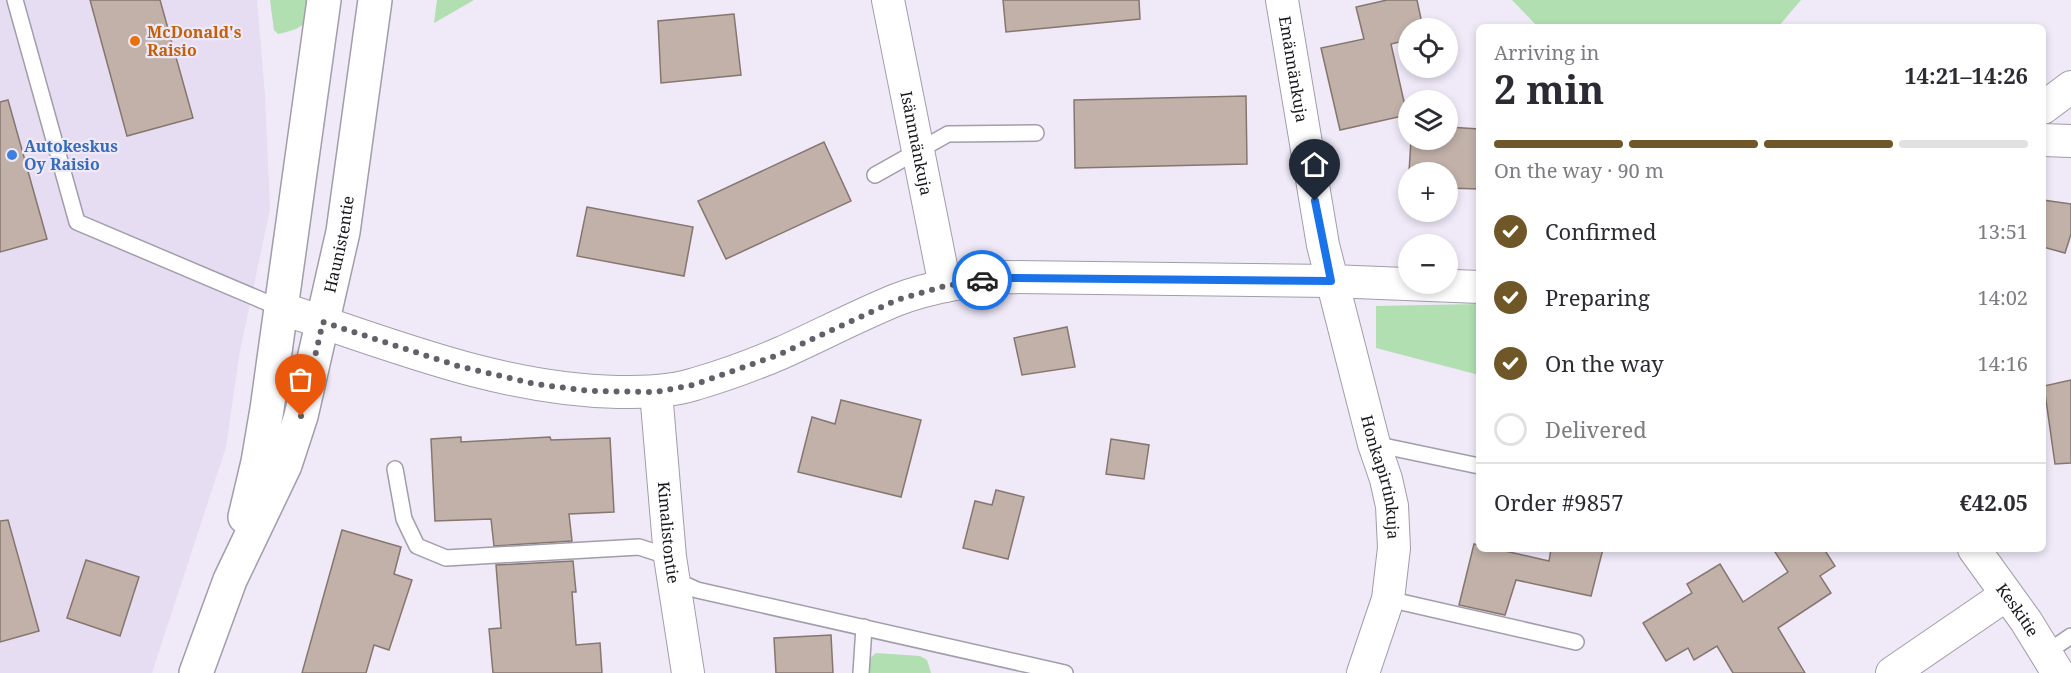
<!DOCTYPE html>
<html lang="en">
<head>
<meta charset="utf-8">
<style>
	:root { --surface:#fff; --page:#f2f2f3; --text:#2b2b33; --muted:#7c7c81; --line:#e1e1e2; --accent:#705728 }
	body { margin:0; font-family:"Noto Serif",serif; background:var(--page); color:var(--text); height:100vh; display:flex; flex-direction:column; font-size:22px; white-space:nowrap }
	* { box-sizing:border-box; margin:0 }
	p { font-size:20px; color:var(--muted) }
	.icon { flex:none; width:33px; height:33px; fill:none; stroke:currentColor; stroke-width:2; stroke-linecap:round; stroke-linejoin:round }
	.map { position:relative; flex:1; overflow:hidden }
	.side { position:absolute; left:1476px; top:24px; width:570px; height:528px; display:flex; flex-direction:column; background:var(--surface); border-radius:9px; box-shadow:0 3px 9px #0003 }
	.side>* { flex:none }
	.fabs { position:absolute; left:1398px; top:18px; display:grid; gap:12px }
	.fabs a { display:grid; place-items:center; width:60px; height:60px; border-radius:50%; background:var(--surface); box-shadow:0 3px 9px #0003; font-size:30px }
	.pin { position:absolute; display:grid; place-items:center; width:51px; height:51px; color:#fff; margin:-62px -26px; border-radius:50% 50% 50% 0; rotate:-45deg; box-shadow:0 0 6px #0007 }
	.pin .icon { rotate:45deg }
	.courier { position:absolute; display:grid; place-items:center; width:60px; height:60px; margin:-30px; border:4px solid #1a73e8; border-radius:50%; background:#fff; color:#222; box-shadow:0 2px 8px #0007 }
	.overview em { font-style:normal; font-weight:700 }
	.overview div { display:flex; flex-direction:column-reverse }
	.overview { display:flex; align-items:center; justify-content:space-between; height:102px; padding:0 18px }
	h1 { font-size:39px; font-weight:700; line-height:45px }
	.bar { display:grid; grid-template-columns:repeat(4,1fr); gap:9px 6px; align-content:center; height:72px; padding:0 18px }
	.bar i { height:8px; border-radius:4px; background:var(--line) }
	.bar .active { background:var(--accent) }
	.bar p { grid-column:span 4 }
	.line { display:flex; align-items:center; gap:15px; padding:0 18px; border-top:2px solid var(--line) }
	.line div { flex:1 }
	ol { padding:0 18px; list-style:none }
	li { display:flex; align-items:center; gap:18px; height:66px }
	li p { margin-inline-start:auto }
	li .icon { padding:6px; border-radius:50%; background:var(--accent); color:#fff; stroke-width:4 }
	li:last-child { color:var(--muted) }
	li i { width:33px; height:33px; border:3px solid var(--line); border-radius:50% }
	.map>svg:first-child { display:block }
	.built { fill:#e6ddf3 }
	.green { fill:#b1dfb1 }
	.building { fill:#c1b1a9; stroke:#85766f; stroke-width:1.5 }
	.lines { fill:none; stroke-linecap:round; stroke-linejoin:round }
	.service-casing { stroke:#a29cab; stroke-width:18 }
	.minor-casing { stroke:#a29cab; stroke-width:34 }
	.tertiary-casing { stroke:#a29cab; stroke-width:36 }
	.service { stroke:#fff; stroke-width:15 }
	.minor { stroke:#fff; stroke-width:32 }
	.tertiary { stroke:#fff; stroke-width:33 }
	.done { stroke:#646069; stroke-width:6; stroke-dasharray:0 10.8 }
	.route { stroke:#1a73e8; stroke-width:8 }
	.food-dot { fill:#e8710a; stroke:#efe9f8; stroke-width:2 }
	.shop-dot { fill:#3f7fe0; stroke:#efe9f8; stroke-width:2 }
	.labels { text-anchor:middle; stroke-width:4.5; stroke-linejoin:round; paint-order:stroke }
	.food-label { font-size:16px; font-weight:bold; fill:#c56008; stroke:#efe9f8; text-anchor:start }
	.street-label { font-size:16px; fill:#19171c; stroke:#efe9f8 }
	.shop-label { font-size:16px; font-weight:bold; fill:#366cbe; stroke:#efe9f8; text-anchor:start }
</style>
</head>
<body>
<div class="map">
<svg width="2071" height="673" viewBox="0 0 2071 673">
	<rect width="100%" height="100%" fill="#efe9f8"/>
	<polygon class="built" points="0,0 257,0 265,95 270,209 239,356 226,447 152,673 0,673"/>
	<g class="green">
		<path d="M270,0h43c-3,24 -11,29 -35,34l-4,-4z"/>
		<polygon points="437,0 474,0 434,23"/>
		<polygon points="1512,0 1801,0 1778,27 1538,27"/>
		<polygon points="1479,304 1479,375 1376,348 1376,306"/>
		<polygon points="876,653 920,656 927,660 931,673 868,673 870,658"/>
	</g>
	<g class="building">
		<polygon points="90,0 160,0 193,118 127,136"/>
		<polygon points="1003,0 1139,0 1140,19 1006,32"/>
		<polygon points="1387,0 1417,0 1423,28 1408,28 1408,40 1391,44 1407,115 1340,130 1321,48 1364,39 1356,7"/>
		<polygon points="734,14 741,75 661,83 658,21"/>
		<polygon points="1246,96 1247,164 1075,168 1074,100"/>
		<polygon points="8,100 47,239 0,252 0,102"/>
		<polygon points="1448,127 1479,129 1479,189 1448,188 1448,172 1409,172 1411,140 1448,140"/>
		<polygon points="824,142 851,201 726,259 698,201"/>
		<polygon points="2043,200 2071,204 2071,234 2065,253 2043,247"/>
		<polygon points="587,207 693,227 684,276 577,256"/>
		<polygon points="1067,327 1075,367 1022,375 1014,338"/>
		<polygon points="2071,380 2071,463 2055,464 2044,386"/>
		<polygon points="841,400 921,420 901,497 798,472 812,417 835,424"/>
		<polygon points="461,437 461,442 550,437 551,440 610,438 614,512 569,514 572,541 494,546 491,519 435,521 431,439"/>
		<polygon points="1111,439 1149,445 1144,479 1106,474"/>
		<polygon points="996,490 1024,497 1008,559 963,548 975,501 992,505"/>
		<polygon points="8,520 39,631 0,642 0,521"/>
		<polygon points="342,530 401,547 394,574 412,580 389,650 374,645 366,673 302,673"/>
		<polygon points="1474,544 1479,545 1479,549 1496,549 1549,561 1551,549 1603,549 1591,596 1516,580 1505,615 1459,605"/>
		<polygon points="1773,549 1824,549 1835,566 1820,576 1831,593 1778,628 1805,673 1733,673 1717,646 1694,660 1688,648 1666,661 1643,623 1692,593 1687,584 1720,564 1743,602 1788,572"/>
		<polygon points="86,560 139,577 120,636 67,618"/>
		<polygon points="573,561 576,592 572,592 576,645 600,643 602,673 493,673 489,629 501,628 496,565"/>
		<polygon points="831,635 833,673 776,673 774,638"/>
	</g>
	<g class="lines">
		<g class="service-casing">
			<g id="service">
				<polyline points="15,0 77,222 280,308"/>
				<polyline points="875,175 948,134 1036,133"/>
				<polyline points="1374,444 1479,466"/>
				<polyline points="395,469 404,519 417,546 446,558 639,547 670,557"/>
				<polyline points="673,579 697,590 1065,673"/>
				<polyline points="1388,599 1576,642"/>
				<polyline points="2046,653 2071,636"/>
				<polyline points="861,673 864,627"/>
			</g>
		</g>
		<g class="minor-casing">
			<g id="minor">
				<path id="s1" d="M888,0l57,286"/>
				<path id="s2" d="M1282,0l41,245 51,199 12,35 6,27 2,42 -6,51 -25,74"/>
				<polyline points="2043,108 2071,87"/>
				<polyline points="2043,140 2071,141"/>
				<path d="M280,308c110,36 221,82 338,84 26,0 52,0 77,-8 28,-8 58,-19 86,-31 38,-17 76,-37 115,-53 36,-14 74,-19 111,-23l324,4 148,6"/>
				<path id="s3" d="M656,392l14,165 18,116"/>
				<path id="s4" d="M1974,549l52,72 32,52"/>
				<polyline points="1892,673 2006,595"/>
			</g>
		</g>
		<g class="tertiary-casing">
			<g id="tertiary">
				<polyline points="245,517 258,462 267,409 324,0"/>
				<path id="s5" d="M196,673l34,-93 55,-115 16,-49 42,-184 32,-232"/>
			</g>
		</g>
		<use href="#service" class="service"/>
		<use href="#minor" class="minor"/>
		<use href="#tertiary" class="tertiary"/>
	</g>
	<g class="lines">
		<polyline class="done" points="301,416 323,322 458,366 535,384 590,391 656,392 693,385 778,355 897,300 945,286 982,280"/>
		<polyline class="route" points="982,280 1007,278 1331,281 1315,201"/>
	</g>
	<circle class="food-dot" cx="135" cy="41" r="6"/>
	<circle class="shop-dot" cx="12" cy="155" r="6"/>
	<g class="labels">
		<g class="food-label">
			<text x="147" y="38">McDonald's<tspan x="147" dy="18">Raisio</tspan></text>
		</g>
		<g class="street-label">
			<text dy="6" stroke="none"><textPath href="#s2" startOffset="70">Emännänkuja</textPath></text>
			<text dy="6" stroke="none"><textPath href="#s1" startOffset="146">Isännnänkuja</textPath></text>
			<text dy="6" stroke="none"><textPath href="#s5" startOffset="454">Haunistentie</textPath></text>
			<text dy="6" stroke="none"><textPath href="#s2" startOffset="488">Honkapirtinkuja</textPath></text>
			<text dy="6" stroke="none"><textPath href="#s3" startOffset="141">Kimalistontie</textPath></text>
			<text dy="6" stroke="none"><textPath href="#s4" startOffset="75">Keskitie</textPath></text>
		</g>
		<g class="shop-label">
			<text x="24" y="152">Autokeskus<tspan x="24" dy="18">Oy Raisio</tspan></text>
		</g>
	</g>
</svg>
<div class="fabs">
<a><svg class="icon" aria-label="locate" viewBox="0 0 24 24"><circle cx="12" cy="12" r="6"/><path d="M12 2v4M12 18v4M2 12h4M18 12h4"/></svg></a>
<a><svg class="icon" aria-label="layers" viewBox="0 0 24 24"><path d="M12 4l9 5-9 5-9-5zM3 14l9 5 9-5"/></svg></a>
<a>+</a>
<a>−</a>
</div>
<div class="pin" style="left:301px;top:416px;background:#ea580c"><svg class="icon" aria-label="bag" viewBox="0 0 24 24"><path d="M5 8h14l-1 12H6zM9 8a3 3 0 0 1 6 0"/></svg></div>
<div class="pin" style="left:1315px;top:201px;background:#1f2937"><svg class="icon" aria-label="home" viewBox="0 0 24 24"><path d="M3 11l9-7 9 7M6 9v11h12V9"/></svg></div>
<div class="courier" style="left:982px;top:280px"><svg class="icon" aria-label="car" viewBox="0 0 24 24"><path d="M5 17H2v-5l4-1 3-4h7l3 4 3 1v5h-3M9 17h6M6 11h13"/><circle cx="7" cy="17" r="2"/><circle cx="17" cy="17" r="2"/></svg></div>
<section class="side">
<div class="overview"><div><h1>2 min</h1><p>Arriving in</p></div><em>14:21–14:26</em></div>
<div class="bar"><i class="active"></i><i class="active"></i><i class="active"></i><i></i><p>On the way · 90 m</p></div>
<ol>
<li><svg class="icon" aria-label="check" viewBox="0 0 24 24"><path d="M5 12l5 5 9-10"/></svg>Confirmed<p>13:51</p></li>
<li><svg class="icon" aria-label="check" viewBox="0 0 24 24"><path d="M5 12l5 5 9-10"/></svg>Preparing<p>14:02</p></li>
<li><svg class="icon" aria-label="check" viewBox="0 0 24 24"><path d="M5 12l5 5 9-10"/></svg>On the way<p>14:16</p></li>
<li><i></i>Delivered</li>
</ol>
<div class="line" style="height:78px"><div>Order #9857</div><b>€42.05</b></div>
</section>
</div>
</body>
</html>
